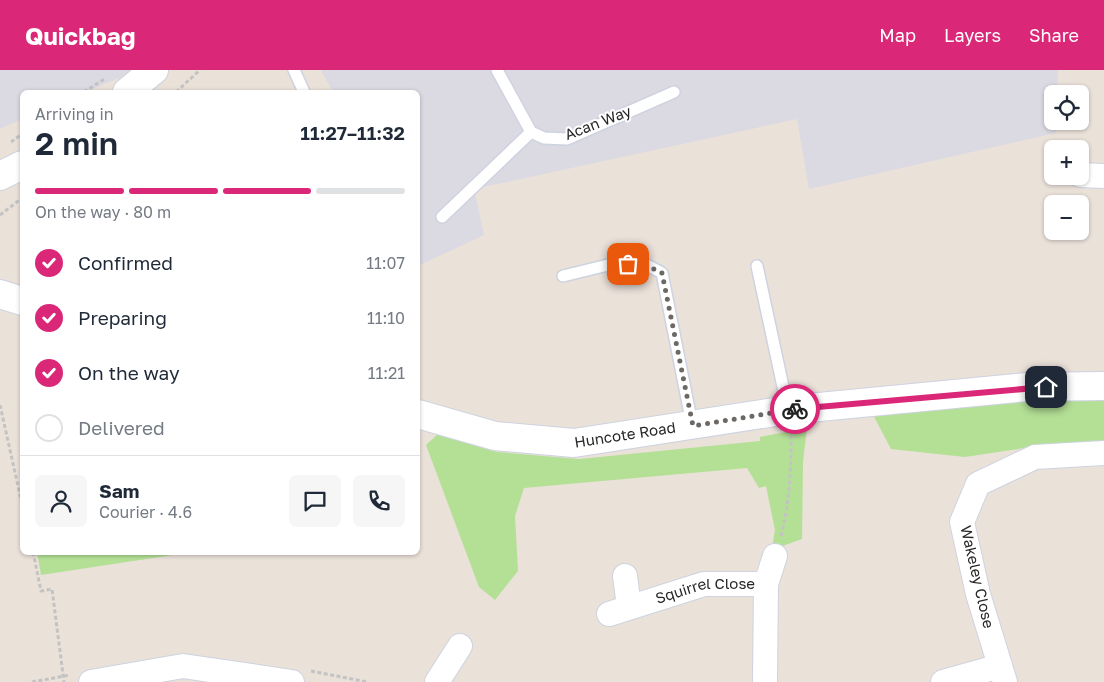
<!DOCTYPE html>
<html lang="en">
<head>
<meta charset="utf-8">
<style>
	:root { --surface:#fff; --page:#f6f6f7; --text:#1f2937; --muted:#747a83; --line:#e0e1e3; --accent:#db2777 }
	body { margin:0; font-family:"Golos Text",sans-serif; background:var(--page); color:var(--text); height:100vh; display:flex; flex-direction:column; font-size:19px; white-space:nowrap }
	* { box-sizing:border-box; margin:0 }
	p { font-size:16px; color:var(--muted) }
	.icon { flex:none; width:28px; height:28px; fill:none; stroke:currentColor; stroke-width:2; stroke-linecap:round; stroke-linejoin:round }
	.map { position:relative; flex:1; overflow:hidden }
	.drawer { position:absolute; left:20px; top:20px; width:400px; height:465px; display:flex; flex-direction:column; background:var(--surface); border-radius:8px; box-shadow:0 1px 4px #0004 }
	.drawer>* { flex:none }
	.buttons { position:absolute; left:1044px; top:15px; display:grid; gap:10px }
	.buttons a { display:grid; place-items:center; width:45px; height:45px; border-radius:8px; background:var(--surface); box-shadow:0 1px 4px #0004; font-size:25px }
	.pin { position:absolute; display:grid; place-items:center; width:42px; height:42px; color:#fff; margin:-21px; border-radius:10px; box-shadow:0 2px 8px #0006 }
	.courier { position:absolute; display:grid; place-items:center; width:50px; height:50px; margin:-25px; border:4px solid #db2777; border-radius:50%; background:#fff; color:#222; box-shadow:0 1px 6px #0007 }
	.overview em { font-style:normal; font-weight:600 }
	.overview div { display:flex; flex-direction:column-reverse }
	.overview { display:flex; align-items:center; justify-content:space-between; height:85px; padding:0 15px }
	h1 { font-size:32px; font-weight:600; line-height:38px }
	.bar { display:grid; grid-template-columns:repeat(4,1fr); gap:8px 5px; align-content:center; height:60px; padding:0 15px }
	.bar i { height:6px; border-radius:4px; background:var(--line) }
	.bar .active { background:var(--accent) }
	.bar p { grid-column:span 4 }
	.line { display:flex; align-items:center; gap:12px; padding:0 15px; border-top:1px solid var(--line) }
	.line div { flex:1 }
	.round { display:grid; place-items:center; flex:none; width:52px; height:52px; border-radius:8px; background:var(--page) }
	ol { padding:0 15px; list-style:none }
	li { display:flex; align-items:center; gap:15px; height:55px }
	li p { margin-inline-start:auto }
	li .icon { padding:5px; border-radius:50%; background:var(--accent); color:#fff; stroke-width:4 }
	li:last-child { color:var(--muted) }
	li i { width:28px; height:28px; border:2px solid var(--line); border-radius:50% }
	header { display:flex; align-items:center; gap:30px; box-sizing:border-box; height:70px; padding:0 25px; background:var(--accent); color:#fff }
	header strong { font-size:24px }
	nav { display:flex; gap:28px; margin-inline-start:auto; font-size:18px }
	.map>svg:first-child { display:block }
	.industrial { fill:#dbd9e2 }
	.green { fill:#b4e096 }
	.lines { fill:none; stroke-linecap:round; stroke-linejoin:round }
	.lane-casing { stroke:#ced3e0; stroke-width:14 }
	.street-casing { stroke:#ced3e0; stroke-width:26 }
	.secondary-casing { stroke:#ced3e0; stroke-width:30 }
	.path { stroke:#c3c3c3; stroke-width:3; stroke-dasharray:4 2.5; stroke-linecap:butt }
	.lane { stroke:#fff; stroke-width:11 }
	.street { stroke:#fff; stroke-width:24 }
	.secondary { stroke:#fff; stroke-width:28 }
	.done { stroke:#6b6865; stroke-width:5; stroke-dasharray:0 9 }
	.route { stroke:#db2777; stroke-width:6 }
	.labels { text-anchor:middle; stroke-width:4; stroke-linejoin:round; paint-order:stroke }
	.street-label { font-size:15px; fill:#272727; stroke:#fff }
</style>
</head>
<body>
<header>
<strong>Quickbag</strong>
<nav><a>Map</a><a>Layers</a><a>Share</a></nav>
</header>
<div class="map">
<svg width="1104" height="612" viewBox="0 0 1104 612">
	<rect width="100%" height="100%" fill="#eae1d9"/>
	<g class="industrial">
		<polygon points="0,0 138,0 85,22 22,22 22,49 0,59"/>
		<polygon points="321,0 1058,0 1057,24 1052,24 1052,51 1056,51 1056,63 809,119 797,49 474,119 484,165 420,195 418,191 418,22 333,22"/>
	</g>
	<g class="green">
		<polygon points="1104,324 1104,374 1051,374 965,387 891,379 871,341"/>
		<polygon points="807,358 803,392 802,469 777,478 772,477 775,460 766,416 759,418 747,398 524,418 515,446 518,501 495,530 479,517 426,375 438,364 497,382 579,389 760,371 760,367"/>
		<polygon points="37,482 186,482 186,483 41,505"/>
	</g>
	<g class="lines">
		<g class="lane-casing">
			<g id="lane">
				<polyline points="294,0 304,22"/>
				<polyline points="497,0 531,62 544,68 567,69 674,22"/>
				<polyline points="442,147 531,62"/>
				<polyline points="757,196 788,340"/>
				<polyline points="563,206 612,194 645,194 662,203 692,354"/>
			</g>
		</g>
		<g class="street-casing">
			<g id="street">
				<polyline points="1080,105 1104,106"/>
				<polyline points="625,506 629,537"/>
				<polyline points="766,514 775,486"/>
				<path id="s1" d="M609,544l95,-30h62l-1,98"/>
				<polyline points="91,612 183,596 292,612"/>
				<polyline points="437,612 460,576"/>
				<polyline points="943,612 1000,596"/>
				<polyline points="1005,612 978,524 962,452 978,414 1035,387 1104,383"/>
			</g>
		</g>
		<g class="secondary-casing">
			<g id="secondary">
				<polyline points="127,22 154,0"/>
				<polyline points="0,106 22,95"/>
				<polyline points="0,224 22,231"/>
				<path id="s2" d="M418,344l77,22 79,7 214,-33 239,-23 77,-1"/>
			</g>
		</g>
		<g class="path">
			<polyline points="84,22 106,8"/>
			<polyline points="176,22 200,0"/>
			<polyline points="11,72 22,64"/>
			<polyline points="0,145 22,128"/>
			<polyline points="0,335 22,434"/>
			<path d="M781,466c9,-34 10,-68 10,-103"/>
			<polyline points="33,482 41,521 52,519 64,612"/>
			<polyline points="311,601 367,612"/>
			<polyline points="32,612 70,605"/>
		</g>
		<use href="#lane" class="lane"/>
		<use href="#street" class="street"/>
		<use href="#secondary" class="secondary"/>
	</g>
	<g class="lines">
		<polyline class="done" points="628,194 644,194 662,203 693,356 795,339"/>
		<polyline class="route" points="795,339 1046,317"/>
	</g>
	<g class="labels">
		<g class="street-label">
			<text transform="translate(598 53) rotate(-21)" y="5">Acan Way</text>
			<text dy="5" stroke="none"><textPath href="#s2" startOffset="211">Huncote Road</textPath></text>
			<text transform="translate(977 507) rotate(77)" y="5">Wakeley Close</text>
			<text dy="5" stroke="none"><textPath href="#s1" startOffset="100">Squirrel Close</textPath></text>
		</g>
	</g>
</svg>
<div class="buttons">
<a><svg class="icon" aria-label="locate" viewBox="0 0 24 24"><circle cx="12" cy="12" r="6"/><path d="M12 2v4M12 18v4M2 12h4M18 12h4"/></svg></a>
<a>+</a>
<a>−</a>
</div>
<div class="pin" style="left:628px;top:194px;background:#ea580c"><svg class="icon" aria-label="bag" viewBox="0 0 24 24"><path d="M5 8h14l-1 12H6zM9 8a3 3 0 0 1 6 0"/></svg></div>
<div class="pin" style="left:1046px;top:317px;background:#1f2937"><svg class="icon" aria-label="home" viewBox="0 0 24 24"><path d="M3 11l9-7 9 7M6 9v11h12V9"/></svg></div>
<div class="courier" style="left:795px;top:339px"><svg class="icon" aria-label="bike" viewBox="0 0 24 24"><circle cx="6" cy="16" r="4"/><circle cx="18" cy="16" r="4"/><path d="M6 16l4-8h5l3 8M10 8l3 8H6M13 5h3"/></svg></div>
<section class="drawer">
<div class="overview"><div><h1>2 min</h1><p>Arriving in</p></div><em>11:27–11:32</em></div>
<div class="bar"><i class="active"></i><i class="active"></i><i class="active"></i><i></i><p>On the way · 80 m</p></div>
<ol>
<li><svg class="icon" aria-label="check" viewBox="0 0 24 24"><path d="M5 12l5 5 9-10"/></svg>Confirmed<p>11:07</p></li>
<li><svg class="icon" aria-label="check" viewBox="0 0 24 24"><path d="M5 12l5 5 9-10"/></svg>Preparing<p>11:10</p></li>
<li><svg class="icon" aria-label="check" viewBox="0 0 24 24"><path d="M5 12l5 5 9-10"/></svg>On the way<p>11:21</p></li>
<li><i></i>Delivered</li>
</ol>
<div class="line" style="height:90px"><a class="round"><svg class="icon" aria-label="person" viewBox="0 0 24 24"><circle cx="12" cy="8" r="4"/><path d="M4 21q1-7 8-7t8 7"/></svg></a><div><b>Sam</b><p>Courier · 4.6</p></div><a class="round"><svg class="icon" aria-label="chat" viewBox="0 0 24 24"><path d="M4 5h16v11H9l-5 4z"/></svg></a><a class="round"><svg class="icon" aria-label="phone" viewBox="0 0 24 24"><path d="M5 4h4l2 5-3 2q2 4 5 5l2-3 5 2v4C11 20 4 13 5 4z"/></svg></a></div>
</section>
</div>
</body>
</html>
